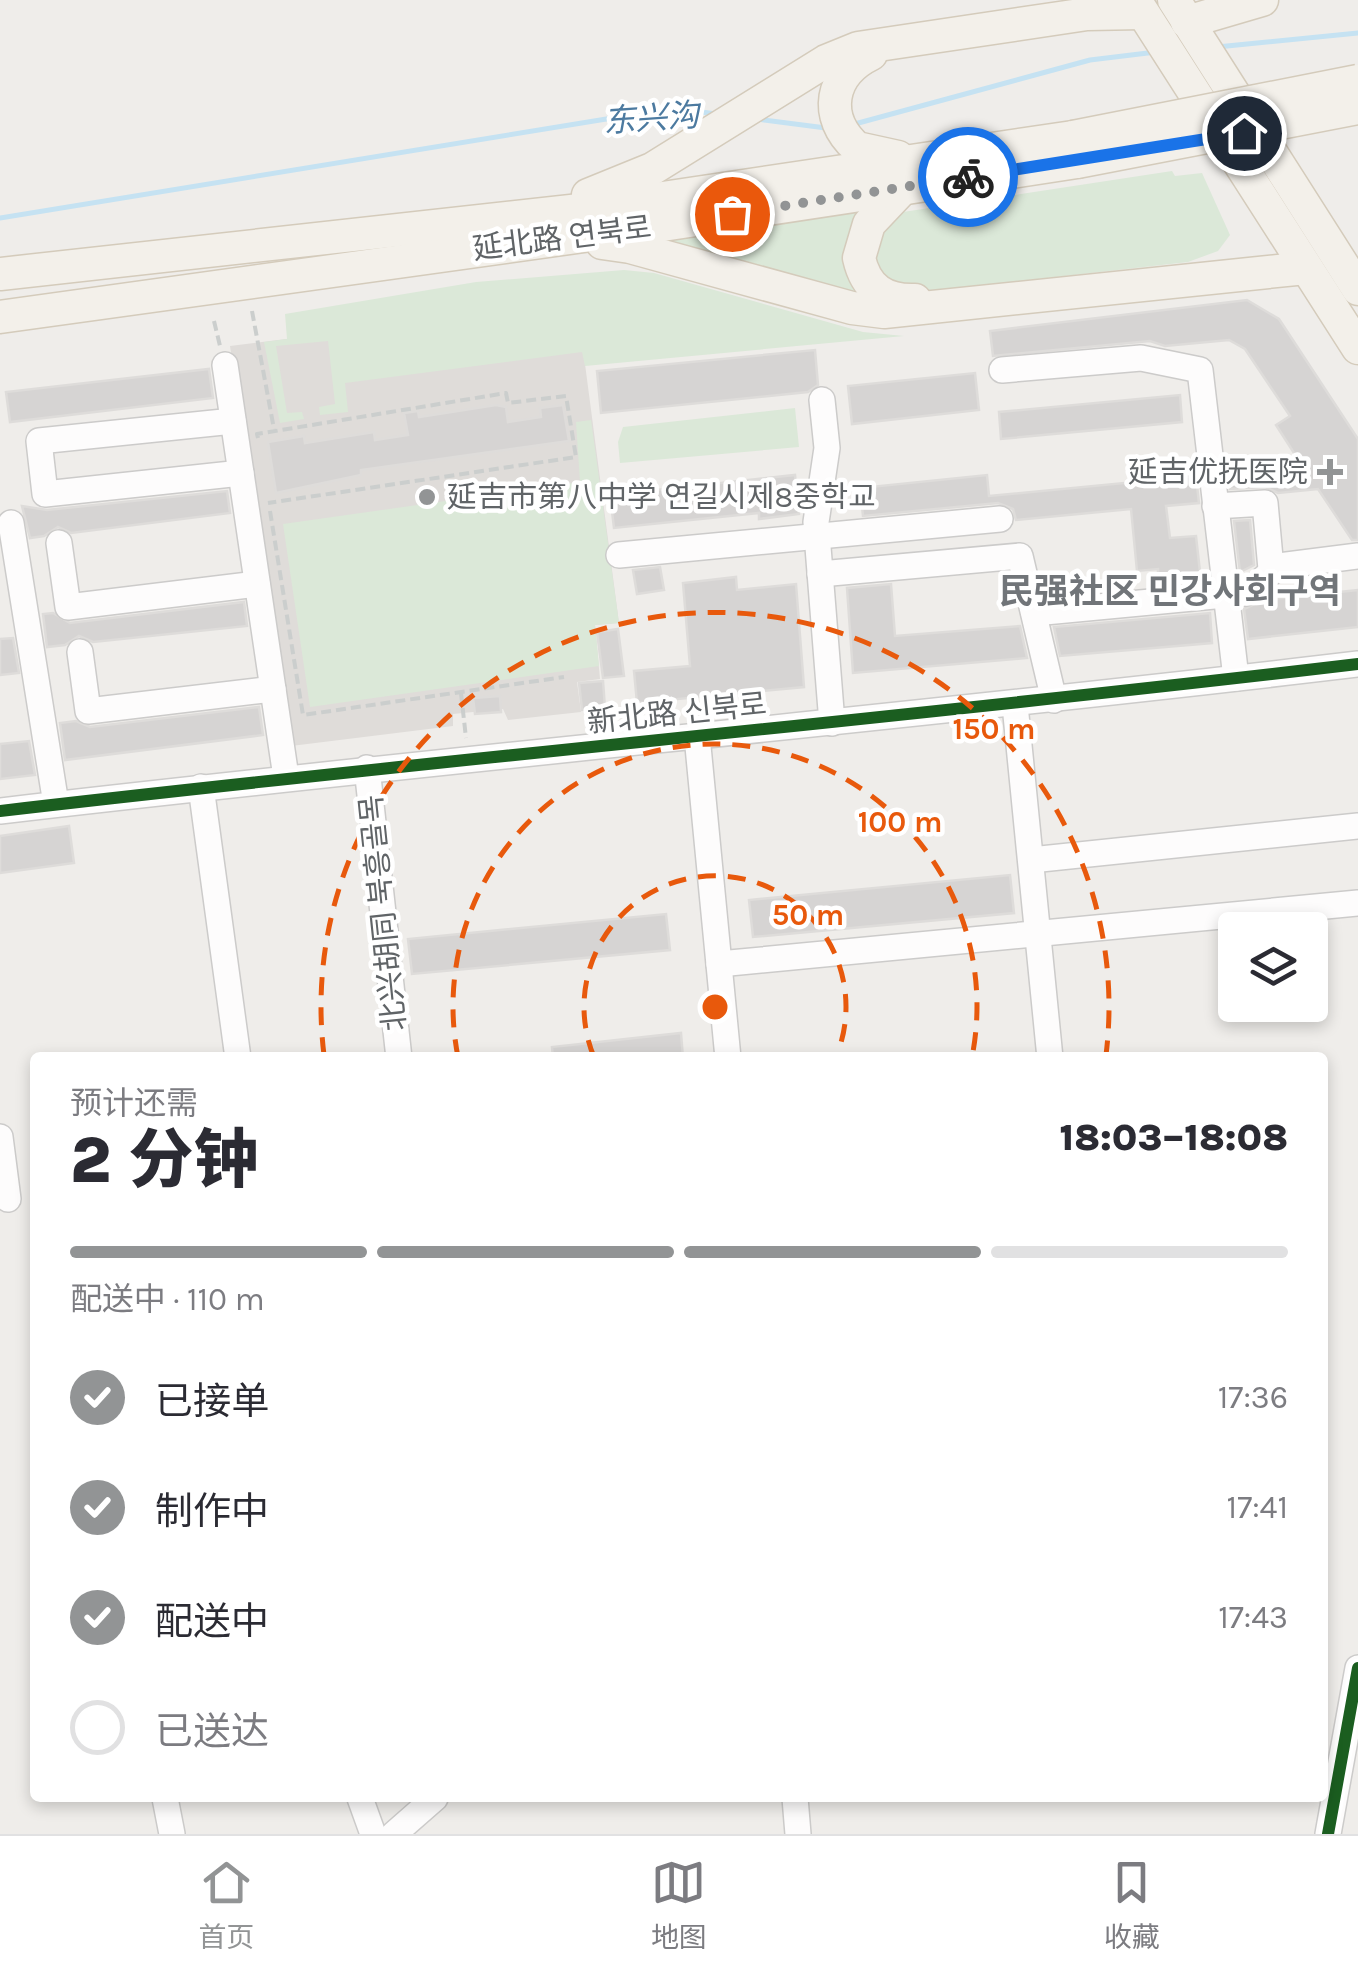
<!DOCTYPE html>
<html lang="zh">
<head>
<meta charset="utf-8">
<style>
	:root { --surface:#fff; --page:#f2f2f3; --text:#2b2b33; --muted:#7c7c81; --line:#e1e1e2; --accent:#929495 }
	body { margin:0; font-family:Karla,"Noto Sans SC","Noto Sans KR",sans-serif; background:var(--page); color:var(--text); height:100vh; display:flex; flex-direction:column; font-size:38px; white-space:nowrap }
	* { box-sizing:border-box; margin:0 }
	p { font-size:32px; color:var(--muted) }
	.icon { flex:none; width:55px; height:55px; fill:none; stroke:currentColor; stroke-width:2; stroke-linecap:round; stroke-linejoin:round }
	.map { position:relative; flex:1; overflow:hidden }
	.details { position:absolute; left:30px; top:1052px; width:1298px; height:750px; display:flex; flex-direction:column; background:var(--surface); border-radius:10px; box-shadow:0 5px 15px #0003 }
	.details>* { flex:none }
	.tools { position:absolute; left:1218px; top:912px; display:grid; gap:20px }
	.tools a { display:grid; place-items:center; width:110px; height:110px; border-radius:10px; background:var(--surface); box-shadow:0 5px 15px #0003; font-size:50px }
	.pin { position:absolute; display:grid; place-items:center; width:85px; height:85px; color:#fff; margin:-42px; border:5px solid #fff; border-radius:50%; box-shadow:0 2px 10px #0007 }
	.courier { position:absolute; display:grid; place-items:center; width:100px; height:100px; margin:-50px; border:8px solid #1a73e8; border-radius:50%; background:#fff; color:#222; box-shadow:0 2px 12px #0007 }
	.head em { font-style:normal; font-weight:800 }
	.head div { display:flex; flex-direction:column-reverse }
	.head { display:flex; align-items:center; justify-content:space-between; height:170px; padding:0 40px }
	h1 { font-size:65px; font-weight:800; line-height:75px }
	.bar { display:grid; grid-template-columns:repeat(4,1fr); gap:15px 10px; align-content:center; height:120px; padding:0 40px }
	.bar i { height:12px; border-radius:8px; background:var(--line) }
	.bar .selected { background:var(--accent) }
	.bar p { grid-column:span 4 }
	ol { padding:0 40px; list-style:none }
	li { display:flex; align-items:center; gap:30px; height:110px }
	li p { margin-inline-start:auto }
	li .icon { padding:10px; border-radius:50%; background:var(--accent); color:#fff; stroke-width:4 }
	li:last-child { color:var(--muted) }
	li i { width:55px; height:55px; border:5px solid var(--line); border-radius:50% }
	.tabs { display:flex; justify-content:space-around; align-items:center; height:140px; border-top:2px solid var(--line); background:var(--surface); font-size:28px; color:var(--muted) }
	.tabs a { display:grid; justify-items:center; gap:5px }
	.tabs .selected { color:var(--accent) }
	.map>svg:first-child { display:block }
	.education { fill:#dfdcd9 }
	.green { fill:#dbe8d8 }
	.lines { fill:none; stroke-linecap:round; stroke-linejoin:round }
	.stream { stroke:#c5e2f2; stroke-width:5 }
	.building { fill:#d6d4d3; stroke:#dedcda; stroke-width:2.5 }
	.minor-casing { stroke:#cccbca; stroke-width:28 }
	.major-casing { stroke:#d4cbbb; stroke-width:35 }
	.path { stroke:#cbcecd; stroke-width:4; stroke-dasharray:10 5; stroke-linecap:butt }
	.minor { stroke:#fdfcfc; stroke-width:25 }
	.major { stroke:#f3f0ea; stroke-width:32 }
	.major-bridge-casing { stroke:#d4cbbb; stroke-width:35; stroke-linecap:butt }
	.major-bridge { stroke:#f3f0ea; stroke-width:32 }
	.cycleway-casing { stroke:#fff; stroke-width:19 }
	.cycleway { stroke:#1b5e20; stroke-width:12 }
	.done { stroke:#929495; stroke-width:10; stroke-dasharray:0 18 }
	.route { stroke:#1a73e8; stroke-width:12 }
	.ring { fill:none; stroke:#e8590c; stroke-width:5; stroke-dasharray:18 12 }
	.poi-dot { fill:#929495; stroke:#fff; stroke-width:4 }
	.labels { text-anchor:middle; stroke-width:9; stroke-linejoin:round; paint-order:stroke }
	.street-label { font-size:30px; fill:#606467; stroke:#fff }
	.poi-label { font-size:30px; fill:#606467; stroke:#fff; text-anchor:end }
	.water-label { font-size:32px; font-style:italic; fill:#4c7aa0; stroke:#fff }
	.quarter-label { font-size:35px; font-weight:bold; fill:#717579; stroke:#fff }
	.centre { fill:#e8590c; stroke:#fff; stroke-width:5 }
	.ring-label { font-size:30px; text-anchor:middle; font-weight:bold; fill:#e8590c; stroke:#fff; stroke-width:9; stroke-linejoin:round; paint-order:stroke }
</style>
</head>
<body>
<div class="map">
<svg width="1358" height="1834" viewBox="0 0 1358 1834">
	<rect width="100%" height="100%" fill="#efedea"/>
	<polygon class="education" points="577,303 619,623 595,625 600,679 577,682 581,712 508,720 503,709 453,714 453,726 291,746 230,346"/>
	<g class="green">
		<path d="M1172,171l3,5 27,-3 28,62 -12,16 -30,11 -255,29c-61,1 -76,-40 -30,-79z"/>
		<polygon points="871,204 862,289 856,295 649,237"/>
		<polygon points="624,270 654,273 863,332 904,336 585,366 582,352 345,383 348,412 320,415 319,407 335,404 328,341 276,346 287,413 302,412 304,419 280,423 264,342 287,339 285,314 476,282"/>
		<polygon points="795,408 799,447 620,463 618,442 623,427"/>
		<polygon points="591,420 619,623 595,625 599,666 310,707 283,524 580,482 576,422"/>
	</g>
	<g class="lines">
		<g class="stream">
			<polyline points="1217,47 1358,33"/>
			<polyline points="757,119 826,128"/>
			<polyline points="851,125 1090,60 1156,52"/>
			<polyline points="0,218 637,114 680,109 716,114"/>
		</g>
	</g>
	<g class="building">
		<polygon points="1247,300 1279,319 1358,439 1358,540 1352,540 1318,489 1278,493 1265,487 1230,489 1227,462 1296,456 1276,425 1290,416 1245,349 1229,340 1165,346 1150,341 993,356 990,331"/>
		<polygon points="815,350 818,385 808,392 601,413 597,371"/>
		<polygon points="209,369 213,398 10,422 6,392"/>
		<polygon points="975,373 979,410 852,424 848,386"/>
		<polygon points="1180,395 1182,422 1001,439 999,412"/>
		<polygon points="496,405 506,407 508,422 541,417 540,408 563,405 569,441 361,470 361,475 276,493 268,442 304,436 305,443 374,432 375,440 408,435 404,413 418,411 419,417"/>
		<polygon points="795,475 799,514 759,519 759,513 614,528 610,495"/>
		<polygon points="987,475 989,496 1196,476 1199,503 1166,506 1170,538 1196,536 1200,572 1158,577 1158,569 1137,571 1131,509 1016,520 1013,509 998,503 863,516 860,488"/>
		<polygon points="227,491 230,513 71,533 58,527 44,536 30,538 22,506 47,510"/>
		<polygon points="1250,520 1254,565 1240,572 1234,521"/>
		<polygon points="660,567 664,590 637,594 633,570"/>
		<polygon points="736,577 737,590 796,584 804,687 637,703 634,671 690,666 683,583"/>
		<polygon points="891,584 895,636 1020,626 1027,658 853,673 847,588"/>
		<polygon points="1358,590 1358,627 1248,639 1244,609 1263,600"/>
		<polygon points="244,602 247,626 93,642 79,636 65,645 47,647 43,614 53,613 70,623"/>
		<polygon points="1210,613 1212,643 1060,656 1054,627"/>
		<polygon points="618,629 624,676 603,678 597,632"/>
		<polygon points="13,638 19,673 0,675 0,639"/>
		<polygon points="603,681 605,708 582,710 579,683"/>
		<polygon points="500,696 501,712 475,714 473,698"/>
		<polygon points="259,707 263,735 65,760 60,723 76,721 90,727"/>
		<polygon points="29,741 35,775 0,779 0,744"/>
		<polygon points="69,826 74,863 0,873 0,836"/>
		<polygon points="1010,875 1014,913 753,937 749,900"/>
		<polygon points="666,914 670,950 412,974 408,939"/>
		<polygon points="681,1033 683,1058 553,1058 552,1047"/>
	</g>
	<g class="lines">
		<g class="minor-casing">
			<g id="minor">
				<polyline points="225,365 286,777"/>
				<polyline points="1002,370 1141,358 1200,370 1236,678"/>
				<polyline points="822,400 827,448 816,522 832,723"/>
				<polyline points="233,421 39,441 45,494 241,473"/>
				<polyline points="1215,506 1265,503 1271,569"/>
				<polyline points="11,523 56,804"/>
				<polyline points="59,543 68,607 257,584"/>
				<polyline points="619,555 1000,519"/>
				<polyline points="820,574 1020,556 1054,700"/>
				<polyline points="1034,613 1246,593 1279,566 1358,556"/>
				<polyline points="80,652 88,711 273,689"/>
				<polyline points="1015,705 1050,1058"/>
				<polyline points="697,736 728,1058"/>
				<polyline points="367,768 399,1058"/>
				<polyline points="201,787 238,1058"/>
				<path d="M0,811c452,-53 906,-93 1358,-147"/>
				<polyline points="1031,860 1358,826"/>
				<polyline points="719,964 1358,903"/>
				<polyline points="0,1137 8,1199"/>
				<polyline points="165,1798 172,1834"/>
				<polyline points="360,1798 373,1834"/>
				<polyline points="795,1798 798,1834"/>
				<polyline points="394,1834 435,1798"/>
				<polyline points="1328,1834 1358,1668"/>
			</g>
		</g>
		<g class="major-casing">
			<g id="major">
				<polyline points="1135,0 1358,348"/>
				<polyline points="1174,0 1358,289"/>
				<polyline points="1187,22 1262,0"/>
				<path d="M871,54c-41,20 -49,63 -14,94l41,9"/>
				<path d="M905,186l-36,38 -10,34c7,31 26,43 56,42"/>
				<polyline points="588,195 652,169 826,61 858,48 1087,14 1142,13"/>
				<polyline points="602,243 630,247 852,308 884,312 1306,268"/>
				<polyline points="0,274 589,209 1073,137"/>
				<polyline points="0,317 663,225 1077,162"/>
			</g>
		</g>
		<g class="path">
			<polyline points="252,311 274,429"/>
			<polyline points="214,321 220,346"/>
			<polyline points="258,438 257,434 506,393 508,403 566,396 576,457 268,503"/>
			<polyline points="270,511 303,715 564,677"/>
			<polyline points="461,693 466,738"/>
		</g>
		<use href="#minor" class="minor"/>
		<use href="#major" class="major"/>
		<g class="major-bridge-casing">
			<g id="major-bridge">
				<polyline points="1073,137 1358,81"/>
				<polyline points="1077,162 1358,108"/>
			</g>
		</g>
		<use href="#major-bridge" class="major-bridge"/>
		<g class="cycleway-casing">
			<g id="cycleway">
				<path d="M0,811c452,-53 906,-93 1358,-147"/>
				<polyline points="1328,1834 1358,1668"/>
			</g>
		</g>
		<use href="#cycleway" class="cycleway"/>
	</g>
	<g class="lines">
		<polyline class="done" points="732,214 968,177"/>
		<polyline class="route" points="968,177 1244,133"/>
	</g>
	<g class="ring">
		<path d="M594 1057A131 131 0 1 1 836 1057"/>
		<path d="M458 1057A262 262 0 1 1 972 1057"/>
		<path d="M324 1055A394 394 0 1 1 1106 1055"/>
	</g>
	<g class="poi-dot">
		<path d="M1325 457h10v10h10v10h-10v10h-10v-10h-10v-10h10z"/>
		<circle cx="427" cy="497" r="10"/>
	</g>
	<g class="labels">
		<g class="street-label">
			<text transform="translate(562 238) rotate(-7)" y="10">延北路 연북로</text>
			<text transform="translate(677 713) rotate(-6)" y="10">新北路 신북로</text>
			<text transform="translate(383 913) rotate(-96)" y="10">北兴胡同 북흥골목</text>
		</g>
		<g class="poi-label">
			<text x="1308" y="482">延吉优抚医院</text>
			<text x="447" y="507" text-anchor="start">延吉市第八中学 연길시제8중학교</text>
		</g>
		<g class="water-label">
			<text transform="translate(651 118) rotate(-4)" y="11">东兴沟</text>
		</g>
		<g class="quarter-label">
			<text x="1170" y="603">民强社区 민강사회구역</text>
		</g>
	</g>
	<circle cx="715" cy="1007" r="15" class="centre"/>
	<g class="ring-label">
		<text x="994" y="739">150 m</text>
		<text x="900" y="832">100 m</text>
		<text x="808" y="925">50 m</text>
	</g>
</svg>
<div class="tools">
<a><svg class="icon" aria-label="layers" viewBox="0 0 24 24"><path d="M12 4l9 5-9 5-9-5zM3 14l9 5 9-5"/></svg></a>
</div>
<div class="pin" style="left:732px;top:214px;background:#ea580c"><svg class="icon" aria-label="bag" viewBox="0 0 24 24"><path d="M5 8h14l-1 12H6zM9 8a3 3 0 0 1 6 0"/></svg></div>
<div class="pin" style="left:1244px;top:133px;background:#1f2937"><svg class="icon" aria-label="home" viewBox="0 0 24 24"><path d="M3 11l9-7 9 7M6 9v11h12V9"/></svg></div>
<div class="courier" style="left:968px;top:177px"><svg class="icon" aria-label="bike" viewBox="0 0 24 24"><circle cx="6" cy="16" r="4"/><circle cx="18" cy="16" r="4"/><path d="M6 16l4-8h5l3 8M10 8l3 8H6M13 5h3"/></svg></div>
<section class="details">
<div class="head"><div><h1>2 分钟</h1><p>预计还需</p></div><em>18:03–18:08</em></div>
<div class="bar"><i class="selected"></i><i class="selected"></i><i class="selected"></i><i></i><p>配送中 · 110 m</p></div>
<ol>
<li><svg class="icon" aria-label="check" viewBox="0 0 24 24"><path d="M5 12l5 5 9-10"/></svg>已接单<p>17:36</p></li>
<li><svg class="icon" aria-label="check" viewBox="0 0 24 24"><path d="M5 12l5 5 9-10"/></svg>制作中<p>17:41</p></li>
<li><svg class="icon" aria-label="check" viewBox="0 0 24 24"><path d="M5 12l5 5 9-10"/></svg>配送中<p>17:43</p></li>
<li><i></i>已送达</li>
</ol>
</section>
</div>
<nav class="tabs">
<a class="selected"><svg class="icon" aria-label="home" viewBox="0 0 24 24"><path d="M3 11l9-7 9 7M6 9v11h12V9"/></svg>首页</a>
<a><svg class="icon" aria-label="map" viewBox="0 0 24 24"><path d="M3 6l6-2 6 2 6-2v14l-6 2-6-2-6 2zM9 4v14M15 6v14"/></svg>地图</a>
<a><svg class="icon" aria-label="saved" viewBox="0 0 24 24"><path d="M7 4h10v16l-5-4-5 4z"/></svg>收藏</a>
</nav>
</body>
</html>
